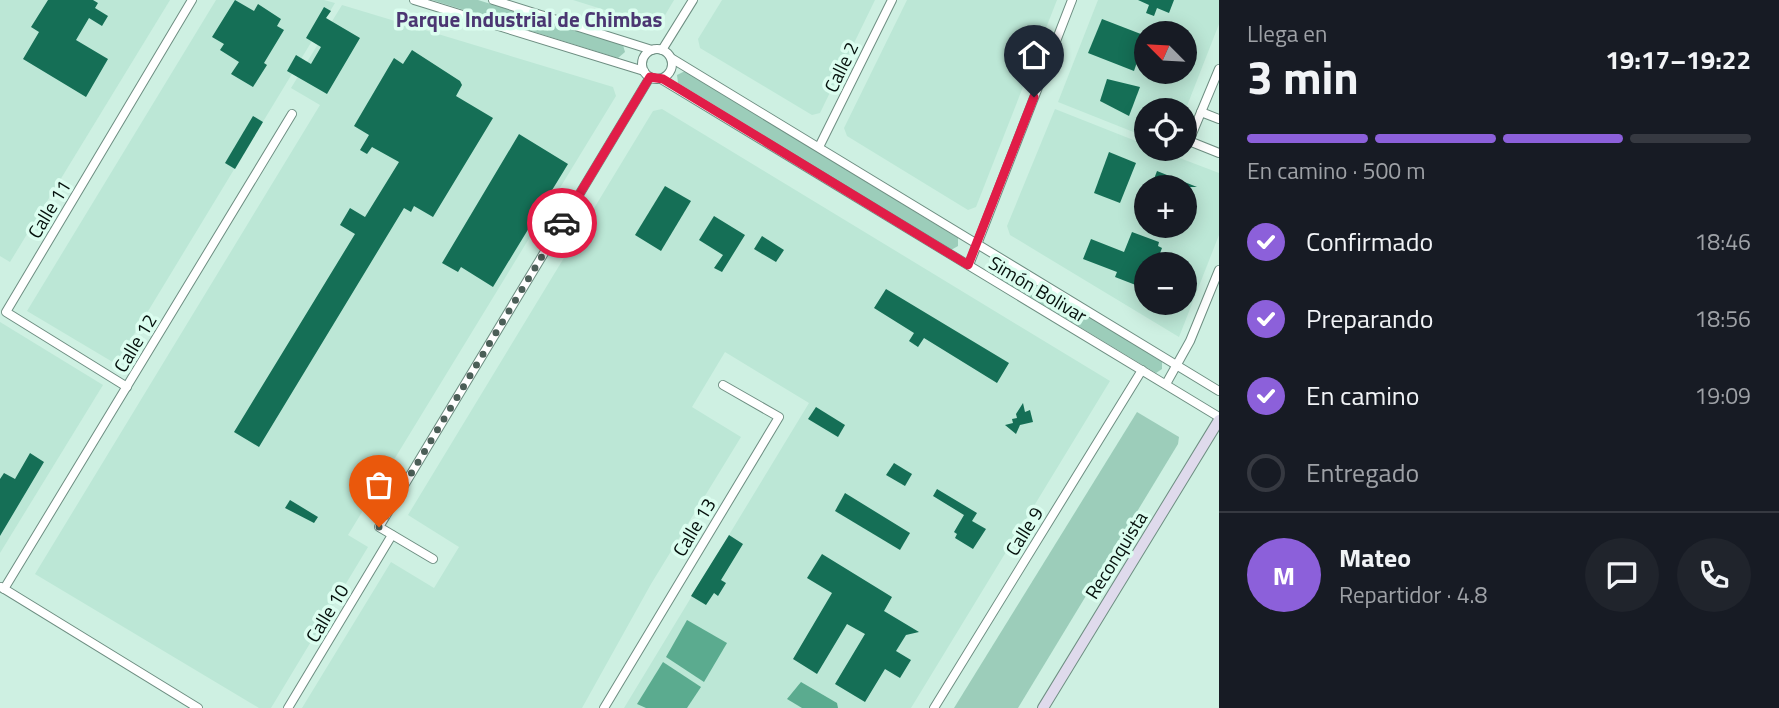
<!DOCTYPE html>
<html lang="es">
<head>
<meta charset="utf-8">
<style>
	:root { --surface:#171b24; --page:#20242c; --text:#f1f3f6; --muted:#9ea1a6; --line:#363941; --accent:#8c60da }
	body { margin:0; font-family:"Titillium Web",sans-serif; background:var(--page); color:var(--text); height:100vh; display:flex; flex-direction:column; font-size:26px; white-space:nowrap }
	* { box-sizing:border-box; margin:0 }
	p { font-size:23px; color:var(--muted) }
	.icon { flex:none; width:38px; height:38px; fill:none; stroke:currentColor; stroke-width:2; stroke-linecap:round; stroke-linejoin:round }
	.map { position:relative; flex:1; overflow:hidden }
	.panel { display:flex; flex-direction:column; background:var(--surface); width:560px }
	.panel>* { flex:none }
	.needle { width:46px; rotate:294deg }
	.tools { position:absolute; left:1134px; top:21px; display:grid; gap:14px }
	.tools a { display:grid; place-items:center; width:63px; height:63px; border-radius:50%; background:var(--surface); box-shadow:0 4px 18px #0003; font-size:35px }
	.pin { position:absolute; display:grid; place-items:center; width:60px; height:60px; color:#fff; margin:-72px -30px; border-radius:50% 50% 50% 0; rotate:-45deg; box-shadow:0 0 7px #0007 }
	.pin .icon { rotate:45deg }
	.courier { position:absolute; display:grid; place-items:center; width:70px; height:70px; margin:-35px; border:5px solid #e11d48; border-radius:50%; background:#fff; color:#222; box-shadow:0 2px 9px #0007 }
	.headline em { font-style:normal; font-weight:700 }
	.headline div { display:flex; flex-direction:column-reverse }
	.headline { display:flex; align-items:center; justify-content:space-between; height:119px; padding:0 28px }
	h1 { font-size:46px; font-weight:700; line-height:52px }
	.bar { display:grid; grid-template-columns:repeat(4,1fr); gap:10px 7px; align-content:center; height:84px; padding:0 28px }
	.bar i { height:9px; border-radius:5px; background:var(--line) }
	.bar .current { background:var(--accent) }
	.bar p { grid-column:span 4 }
	.line { display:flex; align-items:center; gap:18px; padding:0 28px; border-top:2px solid var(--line) }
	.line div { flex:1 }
	.round { display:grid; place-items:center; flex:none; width:74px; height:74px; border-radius:37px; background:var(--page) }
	ol { padding:0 28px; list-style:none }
	li { display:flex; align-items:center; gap:21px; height:77px }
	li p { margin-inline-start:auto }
	li .icon { padding:7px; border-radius:50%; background:var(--accent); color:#fff; stroke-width:4 }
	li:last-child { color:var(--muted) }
	li i { width:38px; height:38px; border:4px solid var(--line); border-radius:50% }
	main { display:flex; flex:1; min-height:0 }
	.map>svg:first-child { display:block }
	.built { fill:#bce7d6; fill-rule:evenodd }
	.green { fill:#9ccdba }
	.water { fill:#5bab8f }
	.building { fill:#156f56 }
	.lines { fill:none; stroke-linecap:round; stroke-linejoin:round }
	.street-casing { stroke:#6e8e82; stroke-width:10 }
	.secondary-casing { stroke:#6e8e82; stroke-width:12 }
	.street { stroke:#fff; stroke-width:8 }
	.secondary { stroke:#dfdaec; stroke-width:10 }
	.done { stroke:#4b5e57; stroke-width:7; stroke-dasharray:0 12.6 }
	.route { stroke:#e11d48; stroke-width:9 }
	.labels { text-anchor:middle; stroke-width:7; stroke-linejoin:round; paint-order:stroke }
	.street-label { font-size:19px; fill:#05100c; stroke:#dbfdef }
	.neighbourhood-label { font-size:21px; font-weight:bold; fill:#4b3672; stroke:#dbfdef }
</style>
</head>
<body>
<main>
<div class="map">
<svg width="1219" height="708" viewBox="0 0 1219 708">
	<rect width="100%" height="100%" fill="#cef0e2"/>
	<g class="built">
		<polygon points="0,0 170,0 10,262 0,256"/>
		<polygon points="216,0 324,0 335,3 116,364 27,311"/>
		<polygon points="573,0 674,0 661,22 653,25"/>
		<polygon points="722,0 875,0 820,113 812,115 700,48 698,39"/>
		<polygon points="907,0 1057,0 976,207 968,210 847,136 844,128"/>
		<path d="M1098,0h121v24l-34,87 -39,-1v27l-88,-35zM1146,33h39v39h-39z"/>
		<polygon points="342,5 613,87 616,96 348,535 368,547 271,708 259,708 35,574 320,105 291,88"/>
		<polygon points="662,109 1110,381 911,708 624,708 809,403 725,352 692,407 741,437 651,584 582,708 302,708 391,562 434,588 459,547 408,515 653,111"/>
		<path d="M1055,109l91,36v4h10l63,24v62l-40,102 -169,-102 -3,-9zM1146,187h39v39h-39zM1146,264h39v39h-39z"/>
		<polygon points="0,322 103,385 0,553"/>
	</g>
	<g class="green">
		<polygon points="432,0 478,0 623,45 625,52 618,58"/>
		<polygon points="685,71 958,238 958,246 951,250 678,83 677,75"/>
		<polygon points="999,263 1162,360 1162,369 1156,373 992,274 992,267"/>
		<polygon points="1137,412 1179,437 1178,444 1018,708 954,708"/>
	</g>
	<g class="water">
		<polygon points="687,620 727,643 704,682 666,657"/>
		<polygon points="663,662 701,687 687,708 646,708 637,704"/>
		<polygon points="801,682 837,703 838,708 802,708 787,699"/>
	</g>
	<g class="building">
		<polygon points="48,0 93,0 98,3 95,8 108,16 102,26 89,18 76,40 108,59 86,97 23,59 39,32 31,27"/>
		<polygon points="235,0 254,11 258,4 281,19 277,26 284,30 264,63 267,65 253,87 231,74 239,62 220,50 224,44 212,37"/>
		<polygon points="1138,0 1174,0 1169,13 1157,8 1154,16 1146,13 1149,5"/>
		<polygon points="324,7 331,11 326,18 360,38 327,94 287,71 296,55 311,64 321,47 306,38"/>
		<polygon points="1102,19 1146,36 1134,71 1088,53"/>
		<polygon points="412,50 460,81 462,85 456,96 493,118 433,217 414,206 411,212 404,208 259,447 234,432 355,234 340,225 350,208 365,217 399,162 372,147 367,154 360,150 369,135 354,126 394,58 403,64"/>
		<polygon points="1107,79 1140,87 1129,116 1100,101"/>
		<polygon points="253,116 263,122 235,169 225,163"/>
		<polygon points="519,134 568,164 493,287 461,267 458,272 442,263"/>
		<polygon points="1109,152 1136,163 1120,203 1094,193"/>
		<polygon points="1157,171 1197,187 1151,187"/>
		<polygon points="665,186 691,201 661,251 635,235"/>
		<polygon points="714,216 745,235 722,272 714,268 723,255 699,240"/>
		<polygon points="1132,232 1159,242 1158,246 1162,248 1156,264 1146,264 1146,289 1115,277 1117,272 1083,259 1091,239 1124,252"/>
		<polygon points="762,236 784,250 776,262 754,249"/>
		<polygon points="886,289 1009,363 997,383 924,338 918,347 909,341 914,333 874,308"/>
		<polygon points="1023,403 1025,412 1030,410 1033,422 1020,425 1016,434 1005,425 1013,423 1012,419 1017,418 1016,414"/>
		<polygon points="816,407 845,425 838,437 808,419"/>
		<polygon points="30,453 44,462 0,536 0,479 4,473 15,479"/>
		<polygon points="894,463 912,474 905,486 886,475"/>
		<polygon points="937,489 977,513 972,521 986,529 973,549 955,538 957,534 954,532 964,515 933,496"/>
		<polygon points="845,493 910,533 900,550 835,511"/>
		<polygon points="290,500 318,517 314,523 285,508"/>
		<polygon points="729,535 743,544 721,580 726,583 718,596 714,593 706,605 691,596"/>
		<polygon points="822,554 892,597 884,611 919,632 906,635 896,651 911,660 900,678 885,669 865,702 835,684 865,634 847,624 817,674 793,659 832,593 807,578"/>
	</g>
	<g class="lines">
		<g class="street-casing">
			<g id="street">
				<polyline points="414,0 644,71"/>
				<polyline points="493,0 652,50"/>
				<circle cx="657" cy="64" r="15"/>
				<polyline points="662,50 693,0"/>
				<polyline points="671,58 1219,391"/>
				<polyline points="1219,69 1189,141 1219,153"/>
				<polyline points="661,79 1219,417"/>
				<polyline points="1201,112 1219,119"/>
				<polyline points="819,147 892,0"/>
				<polyline points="969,265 1072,0"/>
				<polyline points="1166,384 1190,341 1219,270"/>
				<polyline points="127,387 6,312 192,0"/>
				<polyline points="433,559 379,527 650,77"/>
				<polyline points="1,587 198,708"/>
				<polyline points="4,589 292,114"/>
				<polyline points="288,708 392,535"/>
				<polyline points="604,708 779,417 723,385"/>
				<polyline points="934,708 1142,370"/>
			</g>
		</g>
		<g class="secondary-casing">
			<polyline id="secondary" points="1043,708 1219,420"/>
		</g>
		<use href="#street" class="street"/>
		<use href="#secondary" class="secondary"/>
	</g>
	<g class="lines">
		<polyline class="done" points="379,527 562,223"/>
		<polyline class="route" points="562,223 650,77 663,79 968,265 1034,97"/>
	</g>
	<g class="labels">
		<g class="street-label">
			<text transform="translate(841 67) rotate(-64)" y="7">Calle 2</text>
			<text transform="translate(49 209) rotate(-59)" y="7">Calle 11</text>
			<text transform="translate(1038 289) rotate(31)" y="7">Simón Bolivar</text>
			<text transform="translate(135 343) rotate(-59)" y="7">Calle 12</text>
			<text transform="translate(694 527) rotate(-59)" y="7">Calle 13</text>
			<text transform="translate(1024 531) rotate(-58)" y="7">Calle 9</text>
			<text transform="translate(1116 555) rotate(-58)" y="7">Reconquista</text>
			<text transform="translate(327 613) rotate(-59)" y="7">Calle 10</text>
		</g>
		<g class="neighbourhood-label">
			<text x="529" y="27">Parque Industrial de Chimbas</text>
		</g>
	</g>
</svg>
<div class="tools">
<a><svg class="needle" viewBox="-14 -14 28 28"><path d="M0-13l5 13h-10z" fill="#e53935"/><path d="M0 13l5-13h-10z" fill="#9ea1a6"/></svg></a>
<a><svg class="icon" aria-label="locate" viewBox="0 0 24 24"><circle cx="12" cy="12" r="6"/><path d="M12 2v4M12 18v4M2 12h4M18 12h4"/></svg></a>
<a>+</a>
<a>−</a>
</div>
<div class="pin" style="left:379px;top:527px;background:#ea580c"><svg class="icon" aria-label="bag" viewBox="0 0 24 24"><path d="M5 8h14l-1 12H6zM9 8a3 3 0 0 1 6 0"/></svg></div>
<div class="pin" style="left:1034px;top:97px;background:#1f2937"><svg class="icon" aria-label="home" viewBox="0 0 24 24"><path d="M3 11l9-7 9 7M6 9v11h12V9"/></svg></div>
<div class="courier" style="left:562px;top:223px"><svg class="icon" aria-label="car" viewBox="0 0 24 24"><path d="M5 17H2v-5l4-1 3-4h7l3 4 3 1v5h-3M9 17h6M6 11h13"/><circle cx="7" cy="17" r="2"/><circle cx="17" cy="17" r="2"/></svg></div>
</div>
<section class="panel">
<div class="headline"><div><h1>3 min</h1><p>Llega en</p></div><em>19:17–19:22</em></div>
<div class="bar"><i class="current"></i><i class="current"></i><i class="current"></i><i></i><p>En camino · 500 m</p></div>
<ol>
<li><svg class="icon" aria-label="check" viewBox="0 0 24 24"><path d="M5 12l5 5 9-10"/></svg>Confirmado<p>18:46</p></li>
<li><svg class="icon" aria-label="check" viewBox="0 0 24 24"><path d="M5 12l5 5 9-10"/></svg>Preparando<p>18:56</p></li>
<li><svg class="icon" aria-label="check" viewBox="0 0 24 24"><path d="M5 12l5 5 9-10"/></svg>En camino<p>19:09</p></li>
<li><i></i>Entregado</li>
</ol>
<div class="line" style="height:126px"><b class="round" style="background:var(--accent);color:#fff">M</b><div><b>Mateo</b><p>Repartidor · 4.8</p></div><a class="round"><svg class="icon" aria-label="chat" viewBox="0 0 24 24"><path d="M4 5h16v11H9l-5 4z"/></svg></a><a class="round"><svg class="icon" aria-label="phone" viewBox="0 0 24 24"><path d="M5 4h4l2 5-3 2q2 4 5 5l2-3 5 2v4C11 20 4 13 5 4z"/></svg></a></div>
</section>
</main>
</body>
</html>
